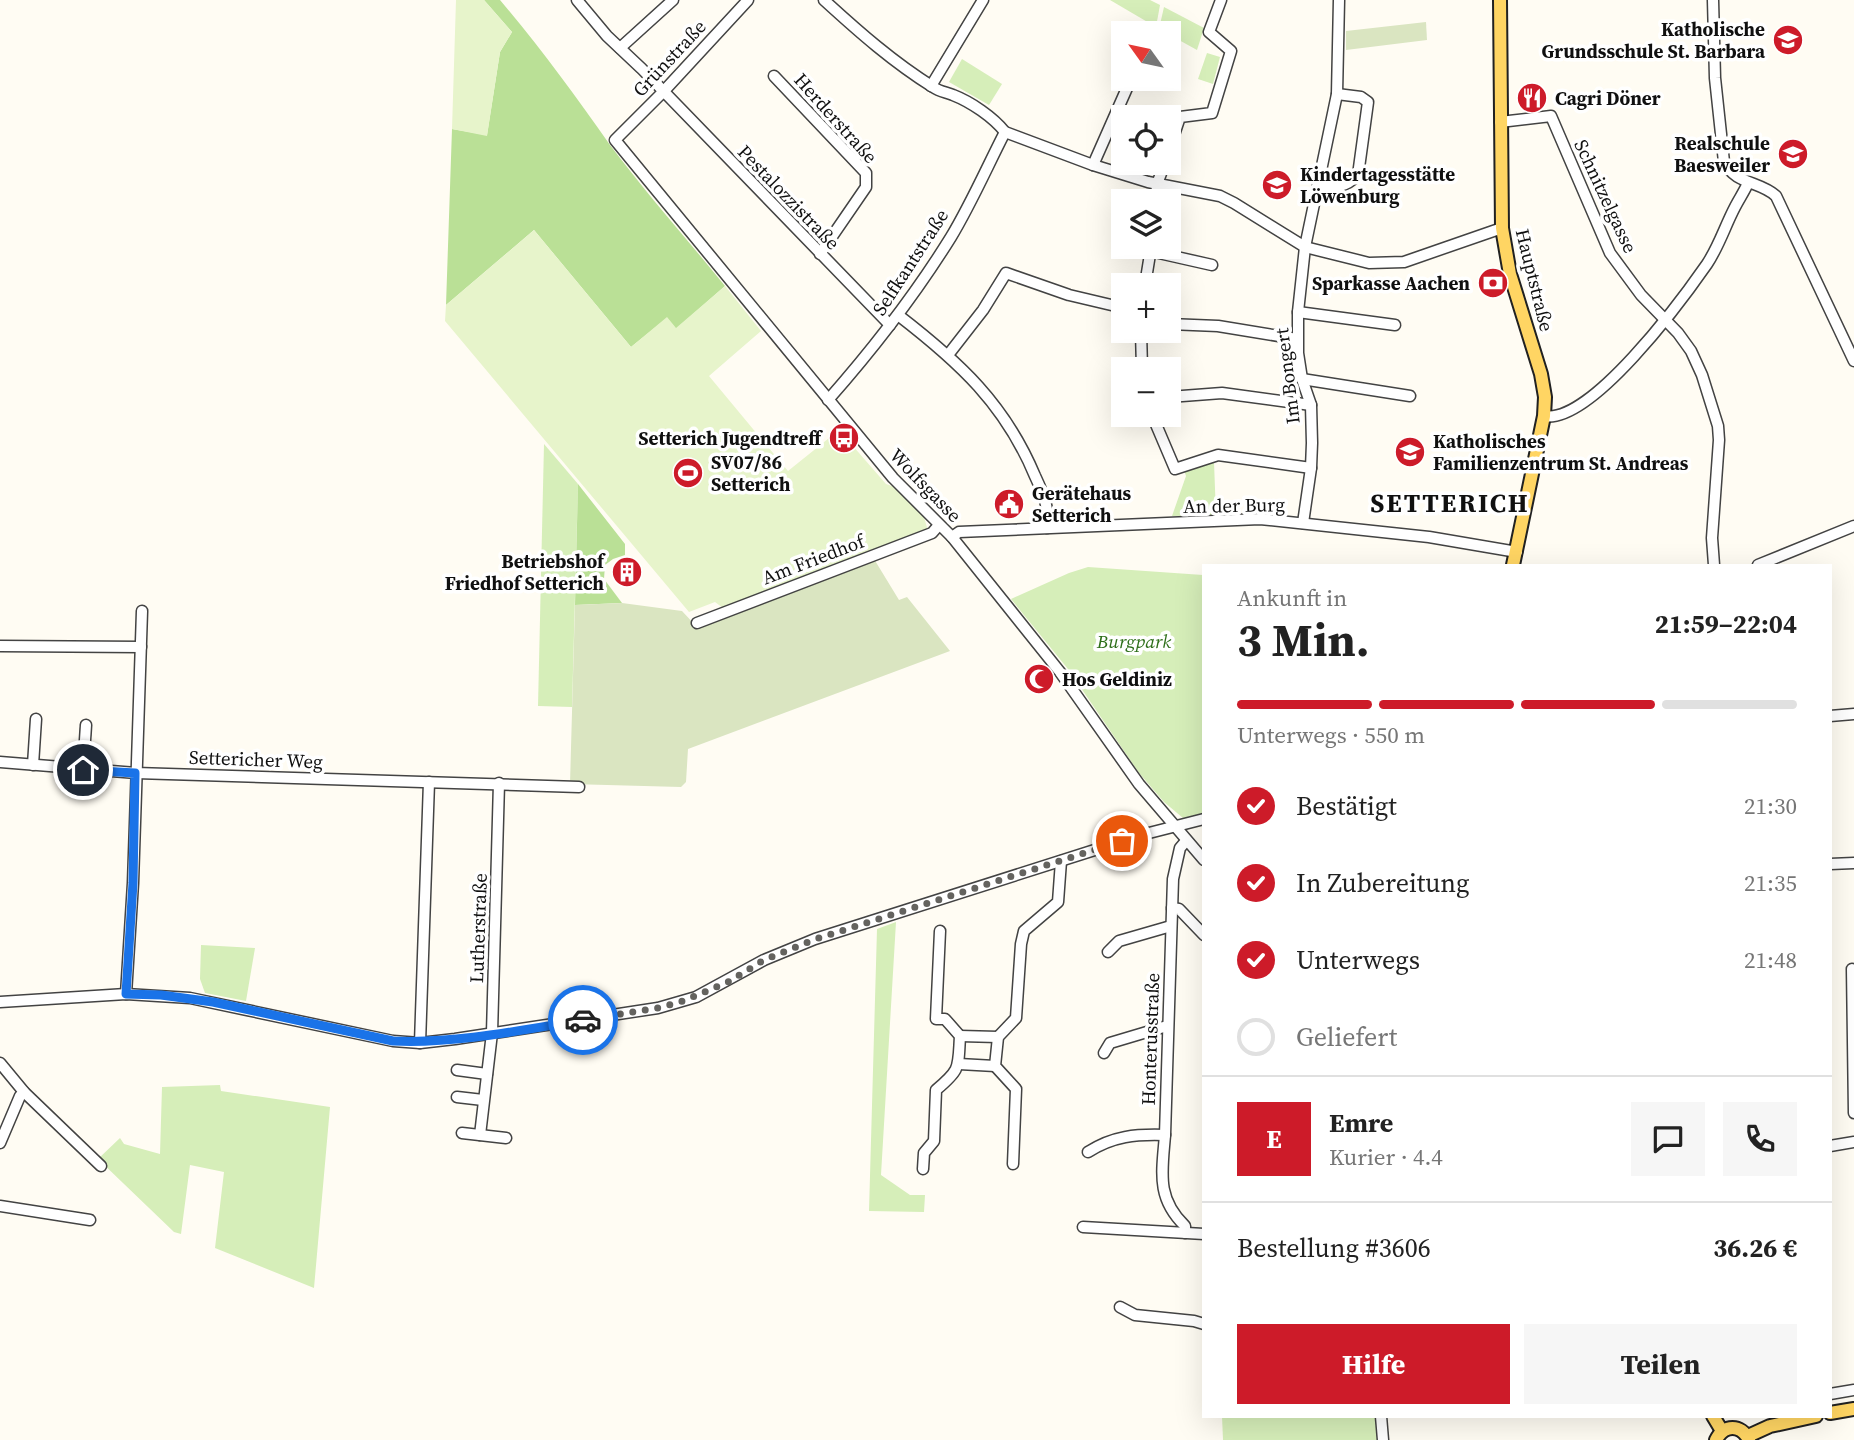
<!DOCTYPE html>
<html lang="de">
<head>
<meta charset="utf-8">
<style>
	:root { --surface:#fff; --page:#f6f6f6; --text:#222; --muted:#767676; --line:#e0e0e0; --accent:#cd1b29 }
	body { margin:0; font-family:"Source Serif 4",serif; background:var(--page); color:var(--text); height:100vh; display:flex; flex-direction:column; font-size:26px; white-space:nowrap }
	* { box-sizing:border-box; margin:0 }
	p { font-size:23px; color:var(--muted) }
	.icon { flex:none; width:38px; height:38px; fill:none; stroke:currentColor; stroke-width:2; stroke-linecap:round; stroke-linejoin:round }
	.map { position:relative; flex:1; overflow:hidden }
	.sheet { position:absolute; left:1202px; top:564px; width:630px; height:854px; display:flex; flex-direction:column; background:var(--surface); border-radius:0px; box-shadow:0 7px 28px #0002 }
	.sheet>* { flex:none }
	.needle { width:46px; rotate:303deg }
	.controls { position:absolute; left:1111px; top:21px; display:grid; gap:14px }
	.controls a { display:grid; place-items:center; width:70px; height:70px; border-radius:0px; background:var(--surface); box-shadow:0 7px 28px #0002; font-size:35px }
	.pin { position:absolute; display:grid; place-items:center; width:60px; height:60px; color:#fff; margin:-30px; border:4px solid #fff; border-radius:50%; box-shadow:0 2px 7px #0007 }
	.courier { position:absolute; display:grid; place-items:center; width:70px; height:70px; margin:-35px; border:5px solid #1a73e8; border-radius:50%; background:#fff; color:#222; box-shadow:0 2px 9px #0007 }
	.headline em { font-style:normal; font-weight:700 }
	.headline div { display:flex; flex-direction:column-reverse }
	.headline { display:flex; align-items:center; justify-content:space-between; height:119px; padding:0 35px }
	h1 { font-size:46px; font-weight:700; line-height:52px }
	.bar { display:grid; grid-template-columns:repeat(4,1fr); gap:10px 7px; align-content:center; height:84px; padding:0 35px }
	.bar i { height:9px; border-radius:5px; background:var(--line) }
	.bar .selected { background:var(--accent) }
	.bar p { grid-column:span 4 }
	.line { display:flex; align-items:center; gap:18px; padding:0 35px; border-top:2px solid var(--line) }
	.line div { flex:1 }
	.round { display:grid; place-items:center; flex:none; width:74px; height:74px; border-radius:0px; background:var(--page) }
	ol { padding:0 35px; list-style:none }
	li { display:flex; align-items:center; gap:21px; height:77px }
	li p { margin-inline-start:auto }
	li .icon { padding:7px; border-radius:50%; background:var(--accent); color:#fff; stroke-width:4 }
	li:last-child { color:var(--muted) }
	li i { width:38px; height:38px; border:4px solid var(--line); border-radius:50% }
	.button { display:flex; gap:14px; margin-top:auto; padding:14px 35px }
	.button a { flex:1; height:80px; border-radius:0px; background:var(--accent); color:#fff; font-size:28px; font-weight:700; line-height:80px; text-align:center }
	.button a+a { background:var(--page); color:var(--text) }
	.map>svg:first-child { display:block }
	.green { fill:#d6eeb9 }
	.forest { fill:#bae096 }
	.cemetery { fill:#dae5c1 }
	.pitch { fill:#e7f4cb }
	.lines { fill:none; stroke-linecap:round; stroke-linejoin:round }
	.minor-casing { stroke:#434343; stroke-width:13 }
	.major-casing { stroke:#212121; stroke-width:16 }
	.minor { stroke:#fff; stroke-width:10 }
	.major { stroke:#ffd563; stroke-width:12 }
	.done { stroke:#64635f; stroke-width:7; stroke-dasharray:0 12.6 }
	.route { stroke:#1a73e8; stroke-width:9 }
	.labels { text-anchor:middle; stroke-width:7; stroke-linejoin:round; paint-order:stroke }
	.poi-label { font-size:19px; font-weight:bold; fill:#101010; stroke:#fff; text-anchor:start }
	.street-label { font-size:19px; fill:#101010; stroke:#fff }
	.park-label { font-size:19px; font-style:italic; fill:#2e6f1a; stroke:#fff }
	.district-label { font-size:26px; font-weight:bold; letter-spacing:2px; fill:#101010; stroke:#fff }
</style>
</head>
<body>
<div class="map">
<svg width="1854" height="1440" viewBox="0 0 1854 1440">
	<rect width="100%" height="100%" fill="#fffcf3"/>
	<g class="green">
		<polygon points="1110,0 1150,0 1160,5 1156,27"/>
		<polygon points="1164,7 1204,28 1197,50 1159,29"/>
		<polygon points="1207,53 1220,57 1213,84 1198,79"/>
		<polygon points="962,59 1002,84 989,105 949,82"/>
		<polygon points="544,444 578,484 572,707 538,706"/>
		<polygon points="1214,462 1216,515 1172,516 1186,476 1184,470"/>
		<polygon points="1088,567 1203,575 1204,573 1204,813 1183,818 1164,802 1139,773 1068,669 1011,599 1069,573"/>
		<polygon points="896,922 881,1175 910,1195 925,1195 924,1212 869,1211 877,929"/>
		<polygon points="201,945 255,948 246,1001 205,993 200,979"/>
		<polygon points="220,1085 221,1091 330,1107 314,1288 215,1248 224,1172 190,1165 181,1234 174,1232 98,1159 120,1138 124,1144 160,1154 162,1087"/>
		<polygon points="1222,1416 1377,1416 1378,1440 1223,1440"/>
	</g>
	<g class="forest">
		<path d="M484,0h16c39,46 75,95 110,145 36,48 77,94 115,141l-49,43 -9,-11 -36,29 -97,-117 -88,75 6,-176 35,6 13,-83 12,-20z"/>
		<polygon points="578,484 625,544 625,555 613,559 605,565 604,579 622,603 575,605"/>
	</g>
	<g class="cemetery">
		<polygon points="1426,22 1427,40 1346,50 1346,31"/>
		<polygon points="874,559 899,600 907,597 950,651 688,749 686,782 681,787 570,784 575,605 622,603 682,611 696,626"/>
	</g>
	<g class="pitch">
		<polygon points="456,0 484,0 512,32 500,52 487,136 452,129"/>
		<polygon points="534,230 631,347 667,317 676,328 725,286 761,331 709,376 788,471 839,430 886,484 898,488 924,517 928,531 723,608 715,602 689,612 445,321 446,305"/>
	</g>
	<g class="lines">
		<g class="minor-casing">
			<g id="minor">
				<polyline points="577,0 607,36 642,69 890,325"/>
				<polyline points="748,0 663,92 615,140 893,478 952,537 1060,672 1139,784 1204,860"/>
				<path d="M824,0c35,32 69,62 109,87 7,5 13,5 20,8 18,7 40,22 52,37l88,33 55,17 72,14 14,7 71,44 64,16 35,-1 98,-34"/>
				<path d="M1713,0l2,78 9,84c12,23 36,19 52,34l78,165"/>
				<polyline points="620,48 673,0"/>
				<polyline points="774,76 866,173 866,187 820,254"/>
				<polyline points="931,86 983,0"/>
				<polyline points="1500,122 1551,116 1610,253 1641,295 1678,333 1691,351 1702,375 1718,426 1719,440 1712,538 1714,565"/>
				<polyline points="1169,150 1180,117 1212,113 1231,51 1209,32 1221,0"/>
				<polyline points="1093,165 1131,79"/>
				<path d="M1318,185c18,3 27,3 40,-10l10,-73 -7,-5 -24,-3"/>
				<polyline points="1156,201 1157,184 1165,163"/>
				<polyline points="1150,251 1212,265"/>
				<polyline points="1145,285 1151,248"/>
				<polyline points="1298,312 1395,325"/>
				<path d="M898,315c61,47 107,89 137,161 8,17 15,33 12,52"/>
				<polyline points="1169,324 1218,326 1297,339"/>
				<polyline points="1141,331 1142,369"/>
				<polyline points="948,355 983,310 1006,273 1069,295 1124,308"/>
				<polyline points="1302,379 1410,396"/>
				<polyline points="1169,397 1222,393 1311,405"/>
				<path d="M828,400c45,-51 87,-105 123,-163 20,-33 36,-70 54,-105"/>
				<polyline points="1152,415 1175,469 1218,455 1311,468"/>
				<path d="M1544,416c46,9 138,-116 163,-152 12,-18 18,-38 28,-57 4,-8 9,-15 13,-24"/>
				<polyline points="1303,523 1311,468 1312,443 1311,405 1302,379 1298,353 1298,312 1305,247 1337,94 1339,0"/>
				<polyline points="952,537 959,532 1260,519 1429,537 1517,552"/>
				<polyline points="1758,565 1854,526"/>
				<polyline points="697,623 932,533 939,525"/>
				<polyline points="0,646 141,647"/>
				<polyline points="1830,716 1854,714"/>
				<polyline points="0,762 136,773 579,787"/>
				<polyline points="33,765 36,719"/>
				<polyline points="83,770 86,725"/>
				<polyline points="1830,864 1854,863"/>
				<polyline points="1172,908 1179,909 1204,935"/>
				<polyline points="1108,952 1119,941 1171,926"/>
				<polyline points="1852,969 1854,1113"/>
				<polyline points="126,994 133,883 142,611"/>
				<polyline points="0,1002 126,994 190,998 393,1041 420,1043 455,1039 658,1008 696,997 764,960 815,939 1145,834 1204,819"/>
				<polyline points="960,1036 998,1037"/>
				<polyline points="420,1043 429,782"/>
				<polyline points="1104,1053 1110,1043 1167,1026"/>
				<polyline points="0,1063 24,1092 101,1166"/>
				<polyline points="959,1064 995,1066"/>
				<polyline points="457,1070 487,1074"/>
				<polyline points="457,1097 483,1100"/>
				<polyline points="462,1133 506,1138"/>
				<polyline points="480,1135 492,1033 499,783"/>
				<polyline points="0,1143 20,1096 24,1092"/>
				<polyline points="1830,1146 1854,1142"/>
				<path d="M1088,1152c25,-16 48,-18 77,-17"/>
				<polyline points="1013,1164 1016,1089 995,1066 998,1037 1016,1018 1021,944 1024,931 1058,902 1061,861"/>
				<path d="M923,1169l1,-16 10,-12 2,-51c25,-21 22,-22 24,-54l-15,-17h-9l4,-88"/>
				<polyline points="0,1206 90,1220"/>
				<polyline points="1083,1227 1204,1234"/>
				<path d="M1185,1233v-7c-29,-28 -23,-54 -20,-91l8,-256 7,-31 6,-7"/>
				<polyline points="1120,1307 1135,1315 1194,1321 1204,1324"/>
				<polyline points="1830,1394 1854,1390"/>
				<polyline points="1381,1416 1383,1440"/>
			</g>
		</g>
		<g class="major-casing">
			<g id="major">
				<polyline points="1500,0 1502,228 1510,274 1541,374 1545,397 1544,416 1513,565"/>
				<polyline points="1830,1413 1854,1409"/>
				<polyline points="1713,1416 1722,1431"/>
				<polyline points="1748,1436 1770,1426 1816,1416"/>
				<path d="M1716,1440c8,-16 25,-16 33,0"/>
			</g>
		</g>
		<use href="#minor" class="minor"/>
		<use href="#major" class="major"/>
	</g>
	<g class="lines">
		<polyline class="done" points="583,1020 658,1008 683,1001 728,982 764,960 816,939 1122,841"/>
		<path class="route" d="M83,770l52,3 -2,110 -7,111 35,1 52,7 180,39c62,3 129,-11 190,-21"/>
	</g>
	<defs>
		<g id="school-disc" transform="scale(1.575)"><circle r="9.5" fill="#cd1b29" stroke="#fff"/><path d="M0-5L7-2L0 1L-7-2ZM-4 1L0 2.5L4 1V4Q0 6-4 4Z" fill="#fff"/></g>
		<g id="restaurant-disc" transform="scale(1.575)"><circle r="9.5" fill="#cd1b29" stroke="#fff"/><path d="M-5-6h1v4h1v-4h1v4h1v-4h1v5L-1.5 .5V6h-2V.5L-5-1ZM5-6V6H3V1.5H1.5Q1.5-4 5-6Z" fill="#fff"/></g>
		<g id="bank-disc" transform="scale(1.575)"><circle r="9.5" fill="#cd1b29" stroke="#fff"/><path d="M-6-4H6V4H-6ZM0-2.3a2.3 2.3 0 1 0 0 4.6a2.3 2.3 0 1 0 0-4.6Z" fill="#fff"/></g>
		<g id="bus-disc" transform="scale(1.575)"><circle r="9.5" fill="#cd1b29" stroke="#fff"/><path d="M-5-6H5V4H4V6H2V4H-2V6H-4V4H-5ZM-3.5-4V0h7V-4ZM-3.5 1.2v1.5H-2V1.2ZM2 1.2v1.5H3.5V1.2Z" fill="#fff"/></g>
		<g id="stadium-disc" transform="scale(1.575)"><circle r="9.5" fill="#cd1b29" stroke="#fff"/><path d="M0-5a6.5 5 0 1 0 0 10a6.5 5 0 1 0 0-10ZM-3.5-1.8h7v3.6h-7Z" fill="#fff"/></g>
		<g id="civic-disc" transform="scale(1.575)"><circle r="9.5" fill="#cd1b29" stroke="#fff"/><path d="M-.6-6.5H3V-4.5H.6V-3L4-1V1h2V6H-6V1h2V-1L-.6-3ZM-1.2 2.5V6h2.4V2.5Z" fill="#fff"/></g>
		<g id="building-disc" transform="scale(1.575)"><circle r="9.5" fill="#cd1b29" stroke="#fff"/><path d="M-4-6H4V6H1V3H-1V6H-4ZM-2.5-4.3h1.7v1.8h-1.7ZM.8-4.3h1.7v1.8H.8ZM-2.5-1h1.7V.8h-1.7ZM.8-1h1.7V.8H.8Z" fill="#fff"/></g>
		<g id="mosque-disc" transform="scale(1.575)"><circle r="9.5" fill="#cd1b29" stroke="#fff"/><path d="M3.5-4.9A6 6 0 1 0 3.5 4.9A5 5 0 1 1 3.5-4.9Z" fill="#fff"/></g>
	</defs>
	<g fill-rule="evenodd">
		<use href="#school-disc" x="1788" y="40"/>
		<use href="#restaurant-disc" x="1532" y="98"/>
		<use href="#school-disc" x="1793" y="154"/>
		<use href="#school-disc" x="1277" y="185"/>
		<use href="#bank-disc" x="1493" y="283"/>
		<use href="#bus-disc" x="844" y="438"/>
		<use href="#school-disc" x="1410" y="452"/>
		<use href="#stadium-disc" x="688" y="473"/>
		<use href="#civic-disc" x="1009" y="504"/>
		<use href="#building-disc" x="627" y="572"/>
		<use href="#mosque-disc" x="1039" y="679"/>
	</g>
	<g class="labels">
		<g class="poi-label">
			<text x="1765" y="36" text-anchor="end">Katholische<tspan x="1765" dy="22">Grundsschule St. Barbara</tspan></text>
			<text x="1555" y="105">Cagri Döner</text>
			<text x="1770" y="150" text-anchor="end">Realschule<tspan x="1770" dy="22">Baesweiler</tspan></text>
			<text x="1300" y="181">Kindertagesstätte<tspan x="1300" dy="22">Löwenburg</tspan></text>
			<text x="1470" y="290" text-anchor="end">Sparkasse Aachen</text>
			<text x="821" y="445" text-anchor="end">Setterich Jugendtreff</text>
			<text x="1433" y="448">Katholisches<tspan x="1433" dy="22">Familienzentrum St. Andreas</tspan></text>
			<text x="711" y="469">SV07/86<tspan x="711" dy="22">Setterich</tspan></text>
			<text x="1032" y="500">Gerätehaus<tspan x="1032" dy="22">Setterich</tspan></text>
			<text x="604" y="568" text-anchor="end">Betriebshof<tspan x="604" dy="22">Friedhof Setterich</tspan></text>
			<text x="1062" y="686">Hos Geldiniz</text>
		</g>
		<g class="street-label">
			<text transform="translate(669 58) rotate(-47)" y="7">Grünstraße</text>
			<text transform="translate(836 118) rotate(48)" y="7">Herderstraße</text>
			<text transform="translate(1606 196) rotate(65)" y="7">Schnitzelgasse</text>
			<text transform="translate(789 197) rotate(46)" y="7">Pestalozzistraße</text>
			<text transform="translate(910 262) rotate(-57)" y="7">Selfkantstraße</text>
			<text transform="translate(1535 280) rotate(76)" y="7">Hauptstraße</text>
			<text transform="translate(1287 376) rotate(-97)" y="7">Im Bongert</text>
			<text transform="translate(926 485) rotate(46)" y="7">Wolfsgasse</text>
			<text transform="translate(1234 505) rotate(-1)" y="7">An der Burg</text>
			<text transform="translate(813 559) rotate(-21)" y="7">Am Friedhof</text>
			<text transform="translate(256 759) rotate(2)" y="7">Settericher Weg</text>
			<text transform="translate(478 928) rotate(-88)" y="7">Lutherstraße</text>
			<text transform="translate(1150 1039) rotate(-88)" y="7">Honterusstraße</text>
		</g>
		<g class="park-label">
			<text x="1134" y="648">Burgpark</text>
		</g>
		<g class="district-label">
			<text x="1450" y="512">SETTERICH</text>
		</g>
	</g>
</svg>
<div class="controls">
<a><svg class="needle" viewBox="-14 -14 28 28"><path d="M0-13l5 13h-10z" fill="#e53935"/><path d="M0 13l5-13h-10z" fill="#767676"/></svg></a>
<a><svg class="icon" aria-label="locate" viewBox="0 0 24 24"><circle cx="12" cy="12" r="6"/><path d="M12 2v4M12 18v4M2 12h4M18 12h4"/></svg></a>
<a><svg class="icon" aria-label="layers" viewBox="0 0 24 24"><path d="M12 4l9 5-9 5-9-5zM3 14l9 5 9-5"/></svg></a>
<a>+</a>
<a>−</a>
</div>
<div class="pin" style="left:1122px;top:841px;background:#ea580c"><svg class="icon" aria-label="bag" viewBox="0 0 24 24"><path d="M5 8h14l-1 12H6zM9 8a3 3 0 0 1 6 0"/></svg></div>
<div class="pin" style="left:83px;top:770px;background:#1f2937"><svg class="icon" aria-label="home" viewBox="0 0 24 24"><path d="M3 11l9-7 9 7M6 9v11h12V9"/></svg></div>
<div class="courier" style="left:583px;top:1020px"><svg class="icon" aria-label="car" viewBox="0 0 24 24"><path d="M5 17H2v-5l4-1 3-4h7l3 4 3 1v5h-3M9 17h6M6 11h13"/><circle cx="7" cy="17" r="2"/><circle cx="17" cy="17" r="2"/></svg></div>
<section class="sheet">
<div class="headline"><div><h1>3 Min.</h1><p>Ankunft in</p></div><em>21:59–22:04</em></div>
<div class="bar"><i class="selected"></i><i class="selected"></i><i class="selected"></i><i></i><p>Unterwegs · 550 m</p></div>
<ol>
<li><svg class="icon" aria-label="check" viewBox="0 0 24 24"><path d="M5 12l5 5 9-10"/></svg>Bestätigt<p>21:30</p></li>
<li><svg class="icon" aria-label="check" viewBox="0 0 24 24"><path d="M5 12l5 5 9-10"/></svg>In Zubereitung<p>21:35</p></li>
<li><svg class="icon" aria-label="check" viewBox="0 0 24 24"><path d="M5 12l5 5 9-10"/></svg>Unterwegs<p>21:48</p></li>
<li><i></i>Geliefert</li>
</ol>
<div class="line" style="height:126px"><b class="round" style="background:var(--accent);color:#fff">E</b><div><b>Emre</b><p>Kurier · 4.4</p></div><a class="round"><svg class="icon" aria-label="chat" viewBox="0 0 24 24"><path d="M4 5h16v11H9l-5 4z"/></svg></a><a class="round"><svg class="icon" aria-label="phone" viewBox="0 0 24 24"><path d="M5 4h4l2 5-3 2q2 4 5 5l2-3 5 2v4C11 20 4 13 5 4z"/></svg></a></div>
<div class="line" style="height:91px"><div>Bestellung #3606</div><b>36.26 €</b></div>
<div class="button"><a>Hilfe</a><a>Teilen</a></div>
</section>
</div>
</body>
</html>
